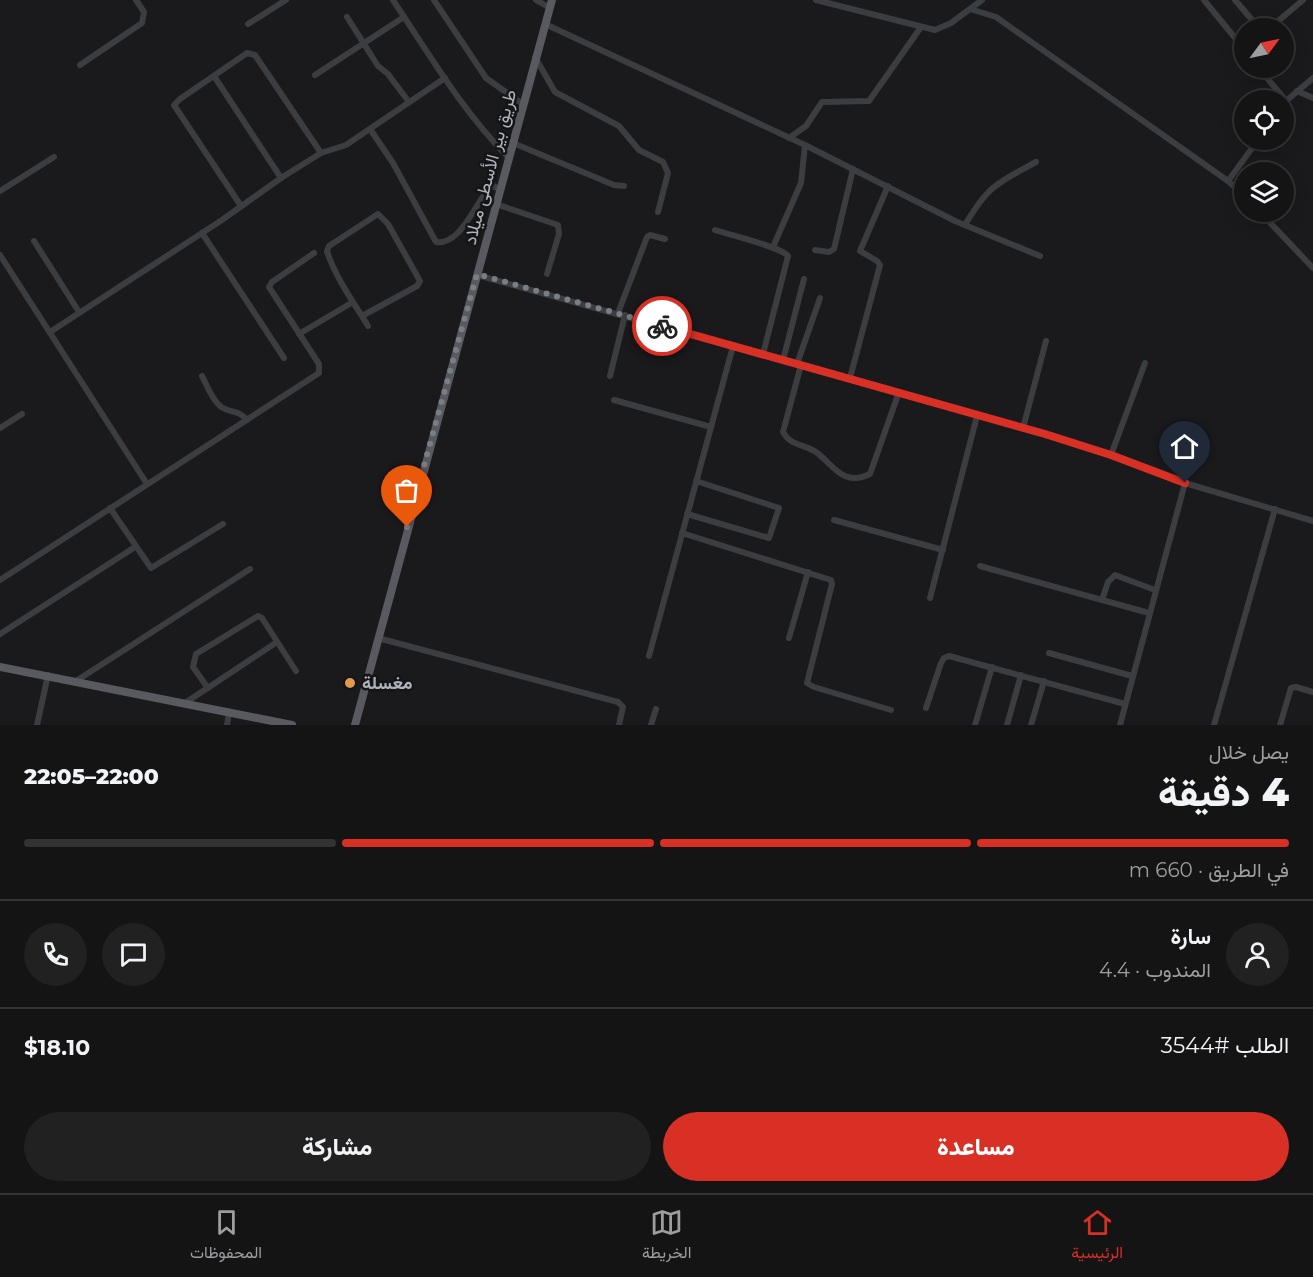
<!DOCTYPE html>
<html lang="ar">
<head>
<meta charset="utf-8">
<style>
	:root { --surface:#141415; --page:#212122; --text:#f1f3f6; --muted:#9d9ea0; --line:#333334; --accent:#d93025 }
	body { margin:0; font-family:Montserrat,Vazirmatn,sans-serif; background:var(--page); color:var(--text); direction:rtl; height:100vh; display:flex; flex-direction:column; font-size:22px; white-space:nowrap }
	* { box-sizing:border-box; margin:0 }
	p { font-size:20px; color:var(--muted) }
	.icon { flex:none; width:33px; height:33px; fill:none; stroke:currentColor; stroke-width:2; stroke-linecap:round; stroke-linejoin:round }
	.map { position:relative; height:725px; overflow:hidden; direction:ltr }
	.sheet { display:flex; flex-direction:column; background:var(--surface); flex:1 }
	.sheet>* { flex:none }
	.needle { width:39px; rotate:57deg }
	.controls { position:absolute; left:1234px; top:18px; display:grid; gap:12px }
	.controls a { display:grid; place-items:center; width:60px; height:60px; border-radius:50%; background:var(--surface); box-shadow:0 3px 15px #0003,0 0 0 2px var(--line); font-size:30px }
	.pin { position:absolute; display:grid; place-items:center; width:51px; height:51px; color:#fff; margin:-62px -26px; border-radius:50% 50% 50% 0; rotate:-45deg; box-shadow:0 0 6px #0007 }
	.pin .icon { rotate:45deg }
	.courier { position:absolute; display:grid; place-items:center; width:60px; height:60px; margin:-30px; border:4px solid #d93025; border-radius:50%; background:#fff; color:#222; box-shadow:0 2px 8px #0007 }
	.overview em { font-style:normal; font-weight:800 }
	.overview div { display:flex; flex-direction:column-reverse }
	.overview { display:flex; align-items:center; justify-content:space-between; height:102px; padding:0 24px }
	h1 { font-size:39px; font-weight:800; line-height:45px }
	.bar { display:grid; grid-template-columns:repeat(4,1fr); gap:9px 6px; align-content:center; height:72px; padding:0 24px }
	.bar i { height:8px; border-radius:4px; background:var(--line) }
	.bar .selected { background:var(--accent) }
	.bar p { grid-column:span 4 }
	.line { display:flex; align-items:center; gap:15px; padding:0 24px; border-top:2px solid var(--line) }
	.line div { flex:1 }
	.round { display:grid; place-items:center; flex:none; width:63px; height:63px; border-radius:32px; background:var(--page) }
	.cta { display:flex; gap:12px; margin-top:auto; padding:12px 24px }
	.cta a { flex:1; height:69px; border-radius:36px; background:var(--accent); color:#fff; font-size:24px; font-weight:800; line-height:69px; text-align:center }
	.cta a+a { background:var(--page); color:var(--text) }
	.menu { display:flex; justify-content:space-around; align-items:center; height:84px; border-top:2px solid var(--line); background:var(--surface); font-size:16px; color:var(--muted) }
	.menu a { display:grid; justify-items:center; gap:3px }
	.menu .selected { color:var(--accent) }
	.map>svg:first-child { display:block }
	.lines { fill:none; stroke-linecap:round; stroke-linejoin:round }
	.minor { stroke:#3b3d41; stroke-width:6 }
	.major { stroke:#585a60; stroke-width:8 }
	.done { stroke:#7a7d83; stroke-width:6; stroke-dasharray:0 10.8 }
	.route { stroke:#d93025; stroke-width:8 }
	.poi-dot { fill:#e49a4b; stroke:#151517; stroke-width:2 }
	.labels { text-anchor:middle; stroke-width:5; stroke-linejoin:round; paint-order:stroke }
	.street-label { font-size:18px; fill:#aeb3ba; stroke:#151517 }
	.poi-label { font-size:18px; font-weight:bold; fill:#aeb3ba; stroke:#151517; text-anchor:start }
</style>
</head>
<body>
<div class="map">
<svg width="1313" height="725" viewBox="0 0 1313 725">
	<rect width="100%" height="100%" fill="#1a1a1c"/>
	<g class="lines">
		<g class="minor">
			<path d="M393,0c36,54 70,112 116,158"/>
			<polyline points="434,0 486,78 524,105"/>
			<polyline points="536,0 550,8"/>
			<polyline points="816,0 935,30 951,23 982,0"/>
			<polyline points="1204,0 1245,50"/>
			<polyline points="1235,0 1259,28"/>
			<polyline points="970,9 996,17 1228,181 1245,196"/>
			<polyline points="347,17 378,66 388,74 409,102"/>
			<polyline points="248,24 286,0"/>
			<polyline points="545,24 805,145 955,221 1040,256"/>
			<polyline points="1270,28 1303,0"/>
			<polyline points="535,57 555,92 619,126 639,150 663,162 668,173 658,212"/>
			<polyline points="80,65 142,23 144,12 136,0"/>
			<polyline points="1259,68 1286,101 1284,103"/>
			<polyline points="315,75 404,17"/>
			<polyline points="214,76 281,178"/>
			<polyline points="1297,91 1313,98"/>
			<polyline points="1286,101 1313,78"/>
			<path d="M370,129l23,34 43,79c25,4 40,-41 54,-54l4,-2 6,4"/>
			<polyline points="789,138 806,126 822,102 869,101 921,27"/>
			<polyline points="513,143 614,185 624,186"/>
			<polyline points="1228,181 1258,140"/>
			<polyline points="0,191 54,157"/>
			<polyline points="496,204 558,225 559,234 547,274"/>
			<polyline points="241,206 174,105 180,99 247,53 255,55 321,153"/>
			<polyline points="1260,212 1313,268"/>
			<path d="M965,225c23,-39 32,-42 71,-63"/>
			<path d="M715,230c15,5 66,17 73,26l-25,98"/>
			<polyline points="202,233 284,358"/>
			<polyline points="34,241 79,312"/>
			<polyline points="773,247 801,183 805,145"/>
			<polyline points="815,250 829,252 834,249 853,169"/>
			<polyline points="0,255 147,484"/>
			<polyline points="477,275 1045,434 1111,455 1185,483 1313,521"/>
			<polyline points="618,313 647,237 650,235 665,239"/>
			<path d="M362,316l55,-30 3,-5 -32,-57 -10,-10 -49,32 -2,5c8,26 27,52 41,75"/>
			<polyline points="50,332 222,220 281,178 321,153 346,145 445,78"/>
			<polyline points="299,334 353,302"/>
			<polyline points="783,360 804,279"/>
			<polyline points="797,364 820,298"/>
			<path d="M801,365l-18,67c7,14 22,12 33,20 18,13 26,35 54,22l29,-82"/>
			<path d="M202,376c5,9 12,29 23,33 10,4 14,2 22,11"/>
			<polyline points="610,376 625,315"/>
			<polyline points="850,378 880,265 877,261 860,251 888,186"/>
			<polyline points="614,400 711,427"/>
			<polyline points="0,428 22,414"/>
			<polyline points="1023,428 1046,341"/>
			<polyline points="1111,455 1145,363"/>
			<polyline points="110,508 151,568 223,524"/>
			<polyline points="687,514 769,538 779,508 696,481"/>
			<polyline points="834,520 943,550"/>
			<polyline points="682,533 831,580 832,584 807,683 814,687 891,710"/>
			<polyline points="980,566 1149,613"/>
			<polyline points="0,580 319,373 319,364 269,287 272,282 314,253"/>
			<polyline points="930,598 977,416"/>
			<polyline points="1102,600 1108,582 1115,575 1155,590"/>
			<polyline points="0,634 135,547"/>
			<polyline points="378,638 618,702 623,707 619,725"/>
			<polyline points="789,638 808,572"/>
			<polyline points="1049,653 1132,676"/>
			<polyline points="649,656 733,346"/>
			<polyline points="76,681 250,569"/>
			<polyline points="208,688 193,667 196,654 258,616 262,618 296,671"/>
			<polyline points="185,703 277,642"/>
			<polyline points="926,708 941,663 944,658 949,656 1125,704"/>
			<polyline points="37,725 48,675"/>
			<polyline points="227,725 229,713"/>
			<polyline points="651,725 656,709"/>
			<polyline points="975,725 992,667"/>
			<polyline points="1007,725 1021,675"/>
			<polyline points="1031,725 1044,681"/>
			<polyline points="1120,725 1185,483"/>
			<polyline points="1214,725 1275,509"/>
			<polyline points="1280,725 1291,688 1296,687 1313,692"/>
		</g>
		<g class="major">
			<polyline points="0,667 292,725"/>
			<polyline points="355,725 552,0"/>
		</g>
	</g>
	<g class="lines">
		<polyline class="done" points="407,527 477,274 662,326"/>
		<polyline class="route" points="662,326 1045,434 1111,455 1185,483"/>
	</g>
	<circle class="poi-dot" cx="350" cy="683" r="6"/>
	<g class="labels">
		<g class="street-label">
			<text transform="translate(490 167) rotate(-75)" y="6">طريق بير الأسطى ميلاد</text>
		</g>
		<g class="poi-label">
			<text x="362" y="689">مغسلة</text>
		</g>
	</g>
</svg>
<div class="controls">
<a><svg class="needle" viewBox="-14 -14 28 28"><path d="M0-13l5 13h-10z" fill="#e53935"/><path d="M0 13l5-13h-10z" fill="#9d9ea0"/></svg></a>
<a><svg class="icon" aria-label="locate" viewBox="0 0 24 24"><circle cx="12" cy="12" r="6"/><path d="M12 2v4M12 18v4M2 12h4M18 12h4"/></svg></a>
<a><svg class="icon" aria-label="layers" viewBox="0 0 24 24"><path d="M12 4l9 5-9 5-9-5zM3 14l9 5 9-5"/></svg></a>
</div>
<div class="pin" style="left:407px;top:527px;background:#ea580c"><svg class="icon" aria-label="bag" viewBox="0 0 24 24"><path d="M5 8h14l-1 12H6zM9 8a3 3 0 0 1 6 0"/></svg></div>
<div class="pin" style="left:1185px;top:483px;background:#1f2937"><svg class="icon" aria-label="home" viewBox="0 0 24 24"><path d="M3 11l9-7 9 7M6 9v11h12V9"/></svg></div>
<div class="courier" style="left:662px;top:326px"><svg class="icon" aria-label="bike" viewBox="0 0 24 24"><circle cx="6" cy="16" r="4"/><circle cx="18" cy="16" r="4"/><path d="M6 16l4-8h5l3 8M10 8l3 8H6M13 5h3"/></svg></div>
</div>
<section class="sheet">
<div class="overview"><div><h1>4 دقيقة</h1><p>يصل خلال</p></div><em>22:00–22:05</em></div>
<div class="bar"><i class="selected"></i><i class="selected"></i><i class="selected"></i><i></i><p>في الطريق · 660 m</p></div>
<div class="line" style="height:108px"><a class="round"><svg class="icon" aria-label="person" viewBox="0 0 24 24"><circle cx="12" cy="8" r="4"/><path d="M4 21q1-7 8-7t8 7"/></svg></a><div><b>سارة</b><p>المندوب · 4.4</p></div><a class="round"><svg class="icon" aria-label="chat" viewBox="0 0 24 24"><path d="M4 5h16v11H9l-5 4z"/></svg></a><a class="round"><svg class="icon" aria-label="phone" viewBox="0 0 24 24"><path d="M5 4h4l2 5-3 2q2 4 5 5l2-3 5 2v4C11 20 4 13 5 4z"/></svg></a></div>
<div class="line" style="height:78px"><div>الطلب #3544</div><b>$18.10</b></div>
<div class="cta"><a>مساعدة</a><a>مشاركة</a></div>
</section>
<nav class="menu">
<a class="selected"><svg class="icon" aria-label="home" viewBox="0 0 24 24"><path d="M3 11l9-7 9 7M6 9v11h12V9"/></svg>الرئيسية</a>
<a><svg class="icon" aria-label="map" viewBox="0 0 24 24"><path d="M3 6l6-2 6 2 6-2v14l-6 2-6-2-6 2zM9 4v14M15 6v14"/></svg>الخريطة</a>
<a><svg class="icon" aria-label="saved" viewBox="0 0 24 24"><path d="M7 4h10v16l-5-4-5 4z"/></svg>المحفوظات</a>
</nav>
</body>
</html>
